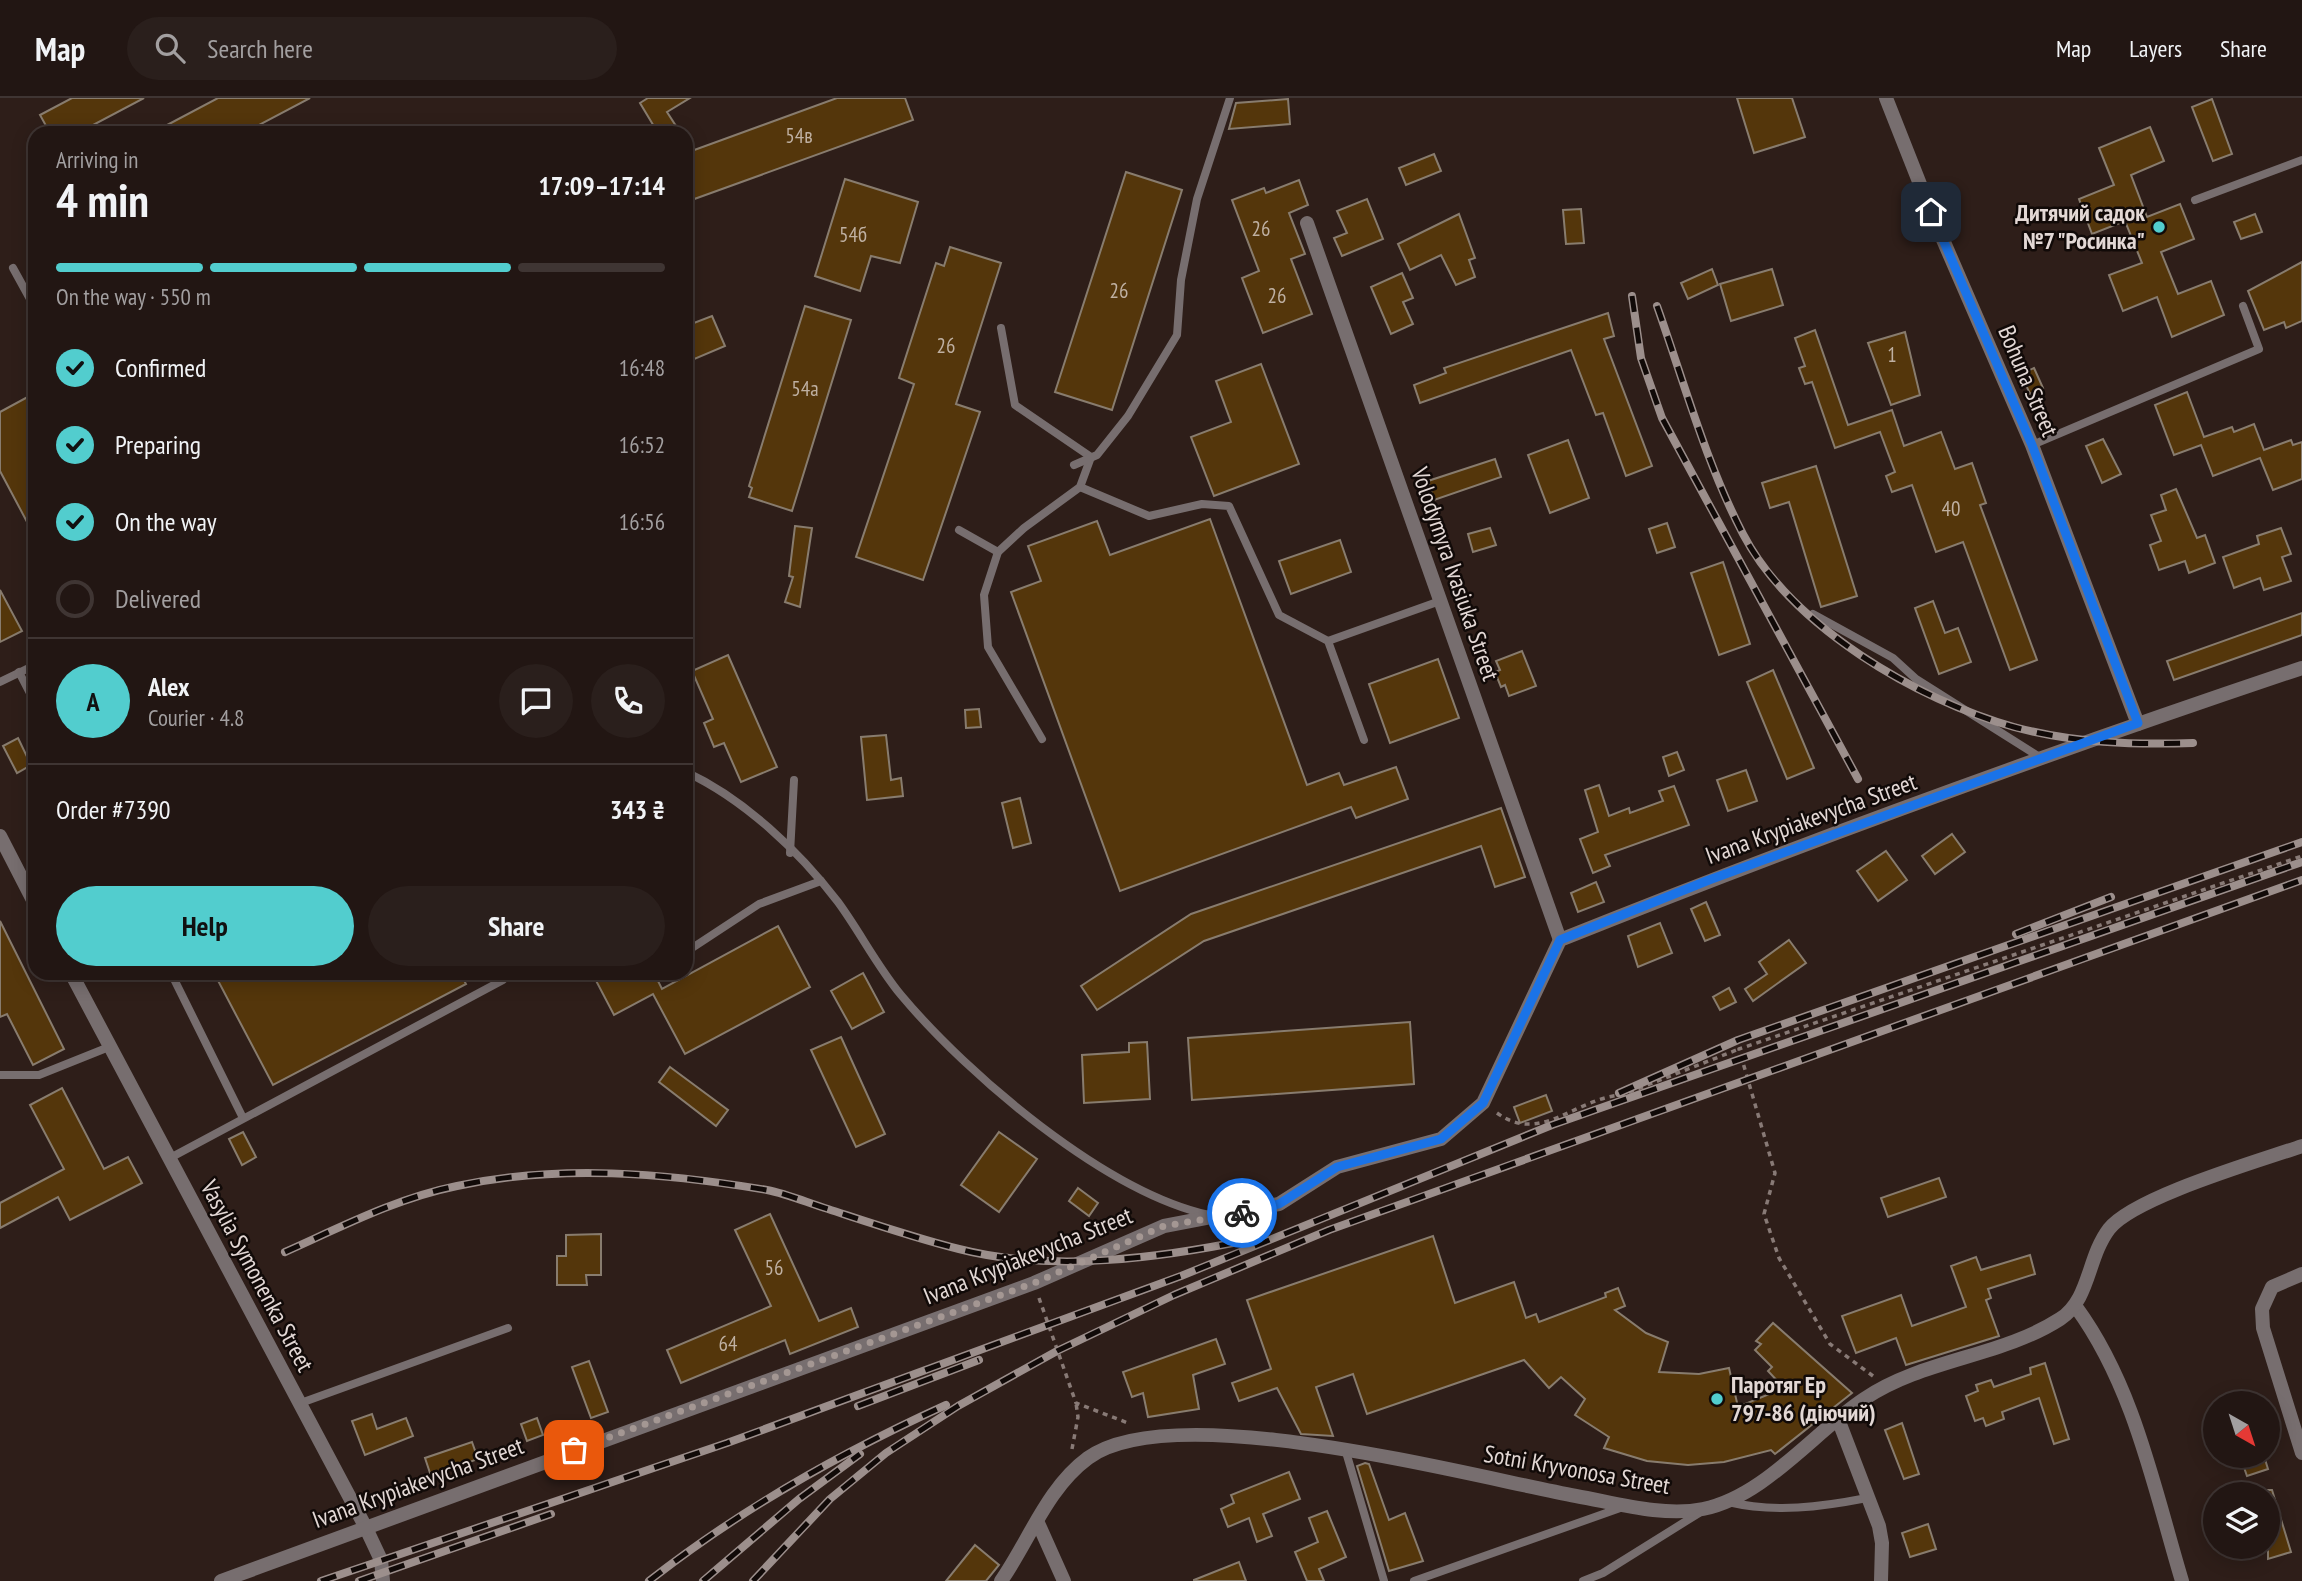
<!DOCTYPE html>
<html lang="en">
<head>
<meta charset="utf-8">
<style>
	:root { --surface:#221613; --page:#2a1f1c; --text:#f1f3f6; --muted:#a29fa0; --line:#3f3533; --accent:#52cdce }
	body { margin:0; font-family:"PT Sans Narrow",sans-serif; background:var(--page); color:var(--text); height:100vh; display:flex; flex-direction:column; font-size:26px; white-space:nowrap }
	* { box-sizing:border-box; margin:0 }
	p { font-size:23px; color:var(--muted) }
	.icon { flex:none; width:38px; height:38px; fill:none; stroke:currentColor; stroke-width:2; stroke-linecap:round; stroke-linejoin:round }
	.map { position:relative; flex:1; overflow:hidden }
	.details { position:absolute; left:28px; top:28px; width:665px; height:854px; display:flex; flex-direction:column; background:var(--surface); border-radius:21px; box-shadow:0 4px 18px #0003,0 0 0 2px var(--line) }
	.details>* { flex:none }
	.needle { width:46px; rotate:141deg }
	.tools { position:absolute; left:2203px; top:1293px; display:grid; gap:14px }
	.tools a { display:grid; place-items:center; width:77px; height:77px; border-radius:50%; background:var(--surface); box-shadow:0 4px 18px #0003,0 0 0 2px var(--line); font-size:35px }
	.pin { position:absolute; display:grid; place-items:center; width:60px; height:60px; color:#fff; margin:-30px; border-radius:14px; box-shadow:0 4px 10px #0006 }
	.courier { position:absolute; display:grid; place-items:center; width:70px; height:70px; margin:-35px; border:5px solid #1a73e8; border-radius:50%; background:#fff; color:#222; box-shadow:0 2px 9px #0007 }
	.head em { font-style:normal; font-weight:800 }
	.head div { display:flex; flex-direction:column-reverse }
	.head { display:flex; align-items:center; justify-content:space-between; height:119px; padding:0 28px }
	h1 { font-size:46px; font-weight:800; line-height:52px }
	.bar { display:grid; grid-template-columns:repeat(4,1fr); gap:10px 7px; align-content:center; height:84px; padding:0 28px }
	.bar i { height:9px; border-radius:5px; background:var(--line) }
	.bar .active { background:var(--accent) }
	.bar p { grid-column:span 4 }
	.line { display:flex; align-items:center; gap:18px; padding:0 28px; border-top:2px solid var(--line) }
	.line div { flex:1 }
	.round { display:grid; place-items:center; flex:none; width:74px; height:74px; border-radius:37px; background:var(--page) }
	ol { padding:0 28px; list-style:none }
	li { display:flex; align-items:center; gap:21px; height:77px }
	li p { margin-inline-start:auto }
	li .icon { padding:7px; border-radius:50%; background:var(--accent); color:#111; stroke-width:4 }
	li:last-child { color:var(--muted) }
	li i { width:38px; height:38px; border:4px solid var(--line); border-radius:50% }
	.cta { display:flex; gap:14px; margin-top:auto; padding:14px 28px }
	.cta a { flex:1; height:80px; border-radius:42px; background:var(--accent); color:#111; font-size:28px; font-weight:800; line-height:80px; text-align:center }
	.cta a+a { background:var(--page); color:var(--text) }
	header { display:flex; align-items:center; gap:42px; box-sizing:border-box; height:98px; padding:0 35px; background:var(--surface); border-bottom:2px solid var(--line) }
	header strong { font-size:33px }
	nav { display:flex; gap:38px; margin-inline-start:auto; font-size:24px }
	.search { width:490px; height:63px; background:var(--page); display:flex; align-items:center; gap:18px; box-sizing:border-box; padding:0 24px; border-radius:38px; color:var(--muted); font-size:26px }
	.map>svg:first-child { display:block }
	.building { fill:#54360b; stroke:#887c6e; stroke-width:2 }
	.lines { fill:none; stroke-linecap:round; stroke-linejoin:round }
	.path { stroke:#887a76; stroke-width:3.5; stroke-dasharray:5 5; stroke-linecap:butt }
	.lane { stroke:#776e6f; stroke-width:8 }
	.street { stroke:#776e6f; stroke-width:14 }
	.rail-casing { stroke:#9c8f8c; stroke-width:8 }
	.rail { stroke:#110a08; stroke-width:5; stroke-dasharray:16; stroke-linecap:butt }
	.done { stroke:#a49793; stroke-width:7; stroke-dasharray:0 12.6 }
	.route { stroke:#1a73e8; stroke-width:9 }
	.poi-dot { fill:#52cdce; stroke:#110a08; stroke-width:2.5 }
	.labels { text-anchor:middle; stroke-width:5; stroke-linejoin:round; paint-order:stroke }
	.number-label { font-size:21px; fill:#bfb0a2 }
	.poi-label { font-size:24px; font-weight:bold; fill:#e3d8d5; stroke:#110a08; text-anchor:end }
	.street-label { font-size:24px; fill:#e3d8d5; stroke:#110a08 }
</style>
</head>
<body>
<header>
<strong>Map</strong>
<div class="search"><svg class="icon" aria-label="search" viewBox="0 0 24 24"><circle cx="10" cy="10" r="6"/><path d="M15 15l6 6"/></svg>Search here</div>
<nav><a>Map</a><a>Layers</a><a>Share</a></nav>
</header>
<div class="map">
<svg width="2302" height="1483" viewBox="0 0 2302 1483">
	<rect width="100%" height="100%" fill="#2e1e19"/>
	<g class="building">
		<polygon points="72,0 144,0 78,35 50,35 40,17"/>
		<polygon points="218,0 310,0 244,35 152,35"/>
		<polygon points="648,0 690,0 667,14 676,28 664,35 658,35 640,5"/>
		<polygon points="837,0 905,0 913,22 686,104 686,55"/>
		<polygon points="1737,0 1792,0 1805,39 1754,55"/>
		<polygon points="1288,1 1290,26 1229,31 1236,5"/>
		<polygon points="2212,1 2232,56 2213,63 2192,9"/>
		<polygon points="2150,29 2164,63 2131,77 2147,119 2180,106 2194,141 2161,154 2178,196 2211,183 2224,217 2172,239 2157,199 2123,213 2109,177 2142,165 2125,123 2092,136 2079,101 2114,87 2099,50"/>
		<polygon points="1434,56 1441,73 1406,87 1399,70"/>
		<polygon points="1126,74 1182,92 1112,312 1055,294"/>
		<polygon points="845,81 918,104 900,165 871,158 860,193 815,178"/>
		<polygon points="1299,82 1308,107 1289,115 1305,156 1291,161 1312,216 1263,235 1242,180 1259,173 1232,102 1264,90 1266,95"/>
		<polygon points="1367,101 1383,141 1342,158 1334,140 1347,135 1337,113"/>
		<polygon points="1581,111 1584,145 1566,146 1563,112"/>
		<polygon points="1459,116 1475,160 1469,162 1475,179 1456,187 1441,157 1410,172 1398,146"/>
		<polygon points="2255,116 2262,134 2241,141 2234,124"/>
		<polygon points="950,149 1001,165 956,306 980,314 923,482 856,459 914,286 899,280 936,165 944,168"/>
		<polygon points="2302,164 2302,223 2286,230 2284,224 2264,232 2248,193"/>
		<polygon points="1712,171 1718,187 1688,201 1681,185"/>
		<polygon points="1772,171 1783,207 1731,223 1720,186"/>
		<polygon points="1402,175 1413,200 1403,204 1413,226 1391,236 1371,189"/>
		<polygon points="805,208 851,222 792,413 749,399 752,390 749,388"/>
		<polygon points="1608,215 1614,238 1604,241 1652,368 1626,378 1603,315 1596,317 1571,252 1420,305 1414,287 1446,275 1444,270"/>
		<polygon points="712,218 725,248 692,262 686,247 686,228"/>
		<polygon points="1815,232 1848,327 1892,312 1904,348 1941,334 1955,371 1972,365 1986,405 1980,407 2037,562 2010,572 1963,444 1936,454 1912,387 1892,394 1886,378 1895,374 1880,334 1835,350 1812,284 1805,286 1799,270 1805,268 1795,240"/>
		<polygon points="1905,234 1920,297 1891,307 1868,245"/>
		<polygon points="1261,266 1299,366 1214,398 1191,339 1231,324 1216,283"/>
		<polygon points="2034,270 2043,290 2030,296 2021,276"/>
		<polygon points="2187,294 2204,339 2232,329 2234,334 2254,326 2264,352 2291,342 2293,347 2302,344 2302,381 2273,392 2260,360 2213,378 2201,347 2174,357 2155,307"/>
		<polygon points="35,295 35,439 0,373 0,314"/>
		<polygon points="2103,341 2121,376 2102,385 2086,348"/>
		<polygon points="1568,342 1589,400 1550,415 1528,357"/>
		<polygon points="1495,361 1501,379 1434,402 1428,383"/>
		<polygon points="1816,368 1857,498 1821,509 1789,404 1770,410 1762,385"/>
		<polygon points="2176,391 2197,440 2205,437 2215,465 2189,475 2185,463 2159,472 2150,447 2161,443 2151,417 2166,412 2161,397"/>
		<polygon points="1210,421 1307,687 1339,675 1344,687 1396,669 1408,701 1356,720 1351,709 1120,793 1011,494 1041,483 1028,448 1097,423 1110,457"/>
		<polygon points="1667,425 1675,449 1657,455 1649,431"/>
		<polygon points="795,428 812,430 800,509 785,504 793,479 789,478"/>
		<polygon points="1490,430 1496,447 1473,454 1468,436"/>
		<polygon points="2281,430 2291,456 2282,459 2291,483 2264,492 2260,480 2234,490 2223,459 2259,446 2257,438"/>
		<polygon points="1340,442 1351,474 1291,496 1279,463"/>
		<polygon points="1723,464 1750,546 1719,557 1691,475"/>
		<polygon points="0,492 22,533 0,544"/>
		<polygon points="1933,503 1945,535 1958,530 1971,564 1939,576 1915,510"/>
		<polygon points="2302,515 2302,537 2174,582 2167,563"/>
		<polygon points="1522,553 1536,588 1509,598 1505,587 1501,589 1495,574 1500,572 1496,563"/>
		<polygon points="728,557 777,669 741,684 724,645 714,649 704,625 713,621 692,573"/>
		<polygon points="1438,561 1459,620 1390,645 1369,586"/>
		<polygon points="1773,572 1814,670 1787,681 1747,584"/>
		<polygon points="979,611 981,629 966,630 965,612"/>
		<polygon points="886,637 891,682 901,680 903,698 867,702 861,639"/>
		<polygon points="18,640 31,667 17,675 3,648"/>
		<polygon points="1677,654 1684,672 1669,678 1663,659"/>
		<polygon points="1746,672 1757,703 1728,713 1717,682"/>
		<polygon points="1599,687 1609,718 1629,710 1630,715 1663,703 1659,693 1674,688 1689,727 1605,757 1610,768 1593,775 1580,741 1598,734 1585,692"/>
		<polygon points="1020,700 1031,745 1013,750 1002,705"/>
		<polygon points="1501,710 1525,779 1495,789 1481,748 1204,843 1097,912 1081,888 1191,816"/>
		<polygon points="1952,736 1965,754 1935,776 1922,758"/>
		<polygon points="1886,753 1907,782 1878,803 1857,773"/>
		<polygon points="1596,784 1604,804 1578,814 1571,795"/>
		<polygon points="1706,804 1720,837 1705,843 1691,811"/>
		<polygon points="0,823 64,951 33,967 7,916 0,919"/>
		<polygon points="1660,825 1672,855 1638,869 1628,838"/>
		<polygon points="778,828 810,889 685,956 653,896 614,917 592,875 654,875 662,891"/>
		<polygon points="1789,842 1806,865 1753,903 1745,891 1767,876 1759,864"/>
		<polygon points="214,875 460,875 466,886 273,987"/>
		<polygon points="863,875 884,914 852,931 831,893"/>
		<polygon points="1729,890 1736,904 1720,912 1713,899"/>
		<polygon points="1410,924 1414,986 1192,1002 1188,940"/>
		<polygon points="841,939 885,1036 856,1049 811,952"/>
		<polygon points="1147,944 1150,1001 1084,1005 1082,957 1129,954 1129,945"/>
		<polygon points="670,969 728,1012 716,1028 659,984"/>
		<polygon points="62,990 104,1071 128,1059 142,1085 70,1122 58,1099 0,1130 0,1105 64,1071 30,1007"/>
		<polygon points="1546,997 1552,1013 1520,1025 1514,1009"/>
		<polygon points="243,1034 256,1059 242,1067 229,1041"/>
		<polygon points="999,1034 1037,1061 999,1114 961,1087"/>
		<polygon points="1939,1080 1946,1099 1888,1119 1881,1100"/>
		<polygon points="1078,1090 1098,1105 1089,1118 1069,1103"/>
		<polygon points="770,1116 819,1223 851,1210 858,1229 790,1256 785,1242 681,1285 667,1252 771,1208 735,1132"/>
		<polygon points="601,1136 601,1177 586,1177 587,1187 557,1187 557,1158 566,1158 566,1137"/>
		<polygon points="1433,1138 1455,1205 1514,1184 1526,1220 1536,1216 1539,1224 1606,1199 1605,1195 1618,1190 1625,1208 1615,1212 1646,1235 1668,1244 1659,1274 1699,1276 1729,1270 1738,1309 1784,1290 1768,1273 1772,1269 1755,1252 1761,1246 1756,1243 1773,1225 1852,1295 1775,1356 1771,1352 1724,1364 1688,1367 1647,1363 1604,1350 1609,1339 1575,1317 1585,1301 1561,1279 1549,1290 1524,1262 1367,1316 1353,1276 1316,1289 1333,1338 1301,1336 1277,1290 1239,1303 1232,1285 1271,1271 1247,1202"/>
		<polygon points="2030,1157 2035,1176 1988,1191 1991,1200 1986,1202 1999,1238 1906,1267 1896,1240 1856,1255 1842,1218 1901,1197 1912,1228 1966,1209 1951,1168 1976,1159 1981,1172"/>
		<polygon points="1216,1241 1225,1266 1193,1277 1199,1311 1148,1319 1143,1295 1132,1299 1123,1274"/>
		<polygon points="589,1263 608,1314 591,1320 572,1269"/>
		<polygon points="2045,1265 2069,1341 2054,1346 2039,1300 2002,1314 2004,1321 1986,1328 1983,1320 1975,1323 1966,1298 1978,1293 1976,1287 1991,1282 1994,1289 2031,1276 2030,1270"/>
		<polygon points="372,1316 377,1331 406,1320 413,1338 365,1357 352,1323"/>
		<polygon points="537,1320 543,1337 527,1343 521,1326"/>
		<polygon points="1902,1325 1919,1376 1904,1381 1885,1332"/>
		<polygon points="472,1344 478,1361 431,1378 425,1360"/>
		<polygon points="2240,1358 2264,1358 2268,1371 2247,1378"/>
		<polygon points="1365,1365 1369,1366 1389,1422 1405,1415 1423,1463 1389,1473 1357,1368"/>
		<polygon points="1289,1374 1300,1401 1263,1416 1272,1438 1257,1444 1249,1420 1228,1429 1221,1411 1234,1405 1231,1397"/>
		<polygon points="2268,1392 2272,1392 2291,1454 2268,1461"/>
		<polygon points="1327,1413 1346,1459 1319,1471 1324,1483 1307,1483 1295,1454 1318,1444 1309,1420"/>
		<polygon points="1928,1426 1936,1451 1910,1459 1902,1435"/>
		<polygon points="975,1447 999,1467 986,1483 946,1483"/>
		<polygon points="1239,1464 1246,1483 1194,1483 1194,1482"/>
	</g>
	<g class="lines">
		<g class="path">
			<path d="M1497,1015c44,32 78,-15 125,-18l117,-46"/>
			<polyline points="1039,1200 1076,1305 1128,1325"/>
			<polyline points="1873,1278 1830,1246 1779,1160 1764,1116 1775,1075 1739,951 2302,758"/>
			<polyline points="1072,1351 1078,1319 1076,1305"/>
		</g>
		<g class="lane">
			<polyline points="2195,102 2302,62"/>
			<polyline points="13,170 35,210"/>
			<polyline points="1001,230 1015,307 1091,359 1080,389 1024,430 998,454 984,497 988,549 1042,641"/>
			<polyline points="2032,347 2259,251 2243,208"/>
			<polyline points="1074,367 1097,357 1128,318 1177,237 1181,182 1197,101 1230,0"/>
			<polyline points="1080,389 1149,418 1202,406 1229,408 1279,517 1328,543 1364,642"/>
			<polyline points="959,432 998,454"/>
			<polyline points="1813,516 1893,560 1916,581 2041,660"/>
			<polyline points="1328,543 1440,503"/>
			<polyline points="19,574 35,605"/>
			<polyline points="0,584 35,567"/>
			<path d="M686,674c58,27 113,79 152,130 22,30 39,64 63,93 67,80 204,197 308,220"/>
			<polyline points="790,755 794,682"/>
			<polyline points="686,854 759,806 821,783"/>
			<polyline points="171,875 243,1020"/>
			<polyline points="0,977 39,977 109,949"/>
			<polyline points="170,1060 503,882 509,875"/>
			<polyline points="298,1306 508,1230"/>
			<polyline points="1346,1354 1384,1483"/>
			<path d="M1728,1404c47,11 93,5 139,-4"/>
			<polyline points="1414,1483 1623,1409"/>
			<polyline points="1583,1483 1603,1475 1699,1415"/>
		</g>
		<g class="street">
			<polyline points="1886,0 1931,114 2032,347 2138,626"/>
			<polyline points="1307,125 1560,842"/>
			<polyline points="0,738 35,806"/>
			<polyline points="71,875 365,1428 381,1462 383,1483"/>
			<polyline points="2302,1176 2272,1189 2262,1211 2263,1230 2302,1355"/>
			<path d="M2076,1209c58,79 78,181 106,274"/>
			<polyline points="1838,1321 1879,1428 1882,1445 1881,1483"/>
			<polyline points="1038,1425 1064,1483"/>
			<path d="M221,1483l813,-298 130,-57 115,-22 58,-37 104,-28 42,-36 77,-163c244,-98 492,-188 742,-272"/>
			<path d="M1001,1483c28,-40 46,-93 87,-123 85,-62 381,18 488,38 40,7 87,21 127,13 61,-12 111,-77 161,-110 59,-40 137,-42 196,-80 30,-19 27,-61 49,-90 25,-32 150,-68 193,-83"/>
		</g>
		<g class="rail-casing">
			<g id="rail">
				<polyline points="1632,198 1641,260 1662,320 1858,681"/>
				<path d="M1657,208c27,76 49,157 86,228 48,92 174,166 271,193 59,16 119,18 179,16"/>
				<polyline points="2016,836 2111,799"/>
				<polyline points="1619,995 1738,942 2302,744"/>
				<path d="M285,1154c56,-25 112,-54 172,-66 102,-22 208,-13 310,4 21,4 41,13 61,19 43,14 87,29 131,40 93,24 201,9 294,-10"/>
				<polyline points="858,1308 979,1262"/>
				<polyline points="321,1483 727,1345 1181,1178 1552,1027 2302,764"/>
				<polyline points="359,1483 551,1416"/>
				<path d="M649,1483c92,-72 191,-128 297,-176"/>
				<polyline points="703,1483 799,1401 860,1356"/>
				<polyline points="753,1483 830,1401 886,1355 958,1308 1057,1253 1174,1197 1329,1132 2302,782"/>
			</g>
		</g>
		<use href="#rail" class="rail"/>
	</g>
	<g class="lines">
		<polyline class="done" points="574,1352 1034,1185 1164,1128 1242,1115"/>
		<polyline class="route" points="1242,1115 1279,1106 1337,1069 1441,1041 1483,1005 1560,842 1709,782 2138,625 2032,347 1931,114"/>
	</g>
	<g class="poi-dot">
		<circle cx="2159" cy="129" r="7"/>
		<circle cx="1717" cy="1301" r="7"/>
	</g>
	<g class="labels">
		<g class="number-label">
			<text x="799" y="45">54в</text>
			<text x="1261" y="138">26</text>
			<text x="853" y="144">54б</text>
			<text x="1119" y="200">26</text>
			<text x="1277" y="205">26</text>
			<text x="946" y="255">26</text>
			<text x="1892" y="264">1</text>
			<text x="805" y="298">54а</text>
			<text x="1951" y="418">40</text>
			<text x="774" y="1177">56</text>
			<text x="728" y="1253">64</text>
		</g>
		<g class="poi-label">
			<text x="2145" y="123">Дитячий садок<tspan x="2145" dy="28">№7 "Росинка"</tspan></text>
			<text x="1731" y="1295" text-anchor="start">Паротяг Ер<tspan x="1731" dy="28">797-86 (діючий)</tspan></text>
		</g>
		<g class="street-label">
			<text transform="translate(2028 283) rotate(67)" y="8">Bohuna Street</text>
			<text transform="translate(1455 476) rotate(71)" y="8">Volodymyra Ivasiuka Street</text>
			<text transform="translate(1811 721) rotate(-20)" y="8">Ivana Krypiakevycha Street</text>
			<text transform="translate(1028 1158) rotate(-22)" y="8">Ivana Krypiakevycha Street</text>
			<text transform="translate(257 1178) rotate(62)" y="8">Vasylia Symonenka Street</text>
			<text transform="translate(1577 1372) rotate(10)" y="8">Sotni Kryvonosa Street</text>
			<text transform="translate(418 1385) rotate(-20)" y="8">Ivana Krypiakevycha Street</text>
		</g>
	</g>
</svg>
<div class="tools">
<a><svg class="needle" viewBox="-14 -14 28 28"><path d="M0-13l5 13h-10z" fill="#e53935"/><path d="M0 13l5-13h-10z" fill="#a29fa0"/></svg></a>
<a><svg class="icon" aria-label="layers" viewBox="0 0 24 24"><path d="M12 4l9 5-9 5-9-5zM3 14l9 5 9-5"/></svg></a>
</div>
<div class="pin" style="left:574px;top:1352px;background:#ea580c"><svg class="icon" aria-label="bag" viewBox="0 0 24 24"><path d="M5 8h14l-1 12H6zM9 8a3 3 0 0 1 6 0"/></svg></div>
<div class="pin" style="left:1931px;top:114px;background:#1f2937"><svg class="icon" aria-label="home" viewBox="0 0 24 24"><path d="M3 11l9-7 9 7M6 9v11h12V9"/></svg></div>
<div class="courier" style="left:1242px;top:1115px"><svg class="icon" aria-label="bike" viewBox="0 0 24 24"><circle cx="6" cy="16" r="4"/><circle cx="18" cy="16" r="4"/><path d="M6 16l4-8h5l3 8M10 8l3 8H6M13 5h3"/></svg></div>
<section class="details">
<div class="head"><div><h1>4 min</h1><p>Arriving in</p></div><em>17:09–17:14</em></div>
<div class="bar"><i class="active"></i><i class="active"></i><i class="active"></i><i></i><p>On the way · 550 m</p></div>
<ol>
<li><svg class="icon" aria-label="check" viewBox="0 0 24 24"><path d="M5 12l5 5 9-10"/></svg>Confirmed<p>16:48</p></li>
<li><svg class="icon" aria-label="check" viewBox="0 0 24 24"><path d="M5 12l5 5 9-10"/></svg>Preparing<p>16:52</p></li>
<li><svg class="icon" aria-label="check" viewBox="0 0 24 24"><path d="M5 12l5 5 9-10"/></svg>On the way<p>16:56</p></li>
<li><i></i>Delivered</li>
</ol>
<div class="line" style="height:126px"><b class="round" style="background:var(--accent);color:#111">A</b><div><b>Alex</b><p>Courier · 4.8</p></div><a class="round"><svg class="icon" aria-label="chat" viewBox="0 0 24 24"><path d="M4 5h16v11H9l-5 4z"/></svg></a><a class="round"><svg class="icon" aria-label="phone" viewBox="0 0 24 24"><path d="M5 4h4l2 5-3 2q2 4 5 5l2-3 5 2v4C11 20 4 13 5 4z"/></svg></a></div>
<div class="line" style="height:91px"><div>Order #7390</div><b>343 ₴</b></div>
<div class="cta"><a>Help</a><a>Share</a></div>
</section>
</div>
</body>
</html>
